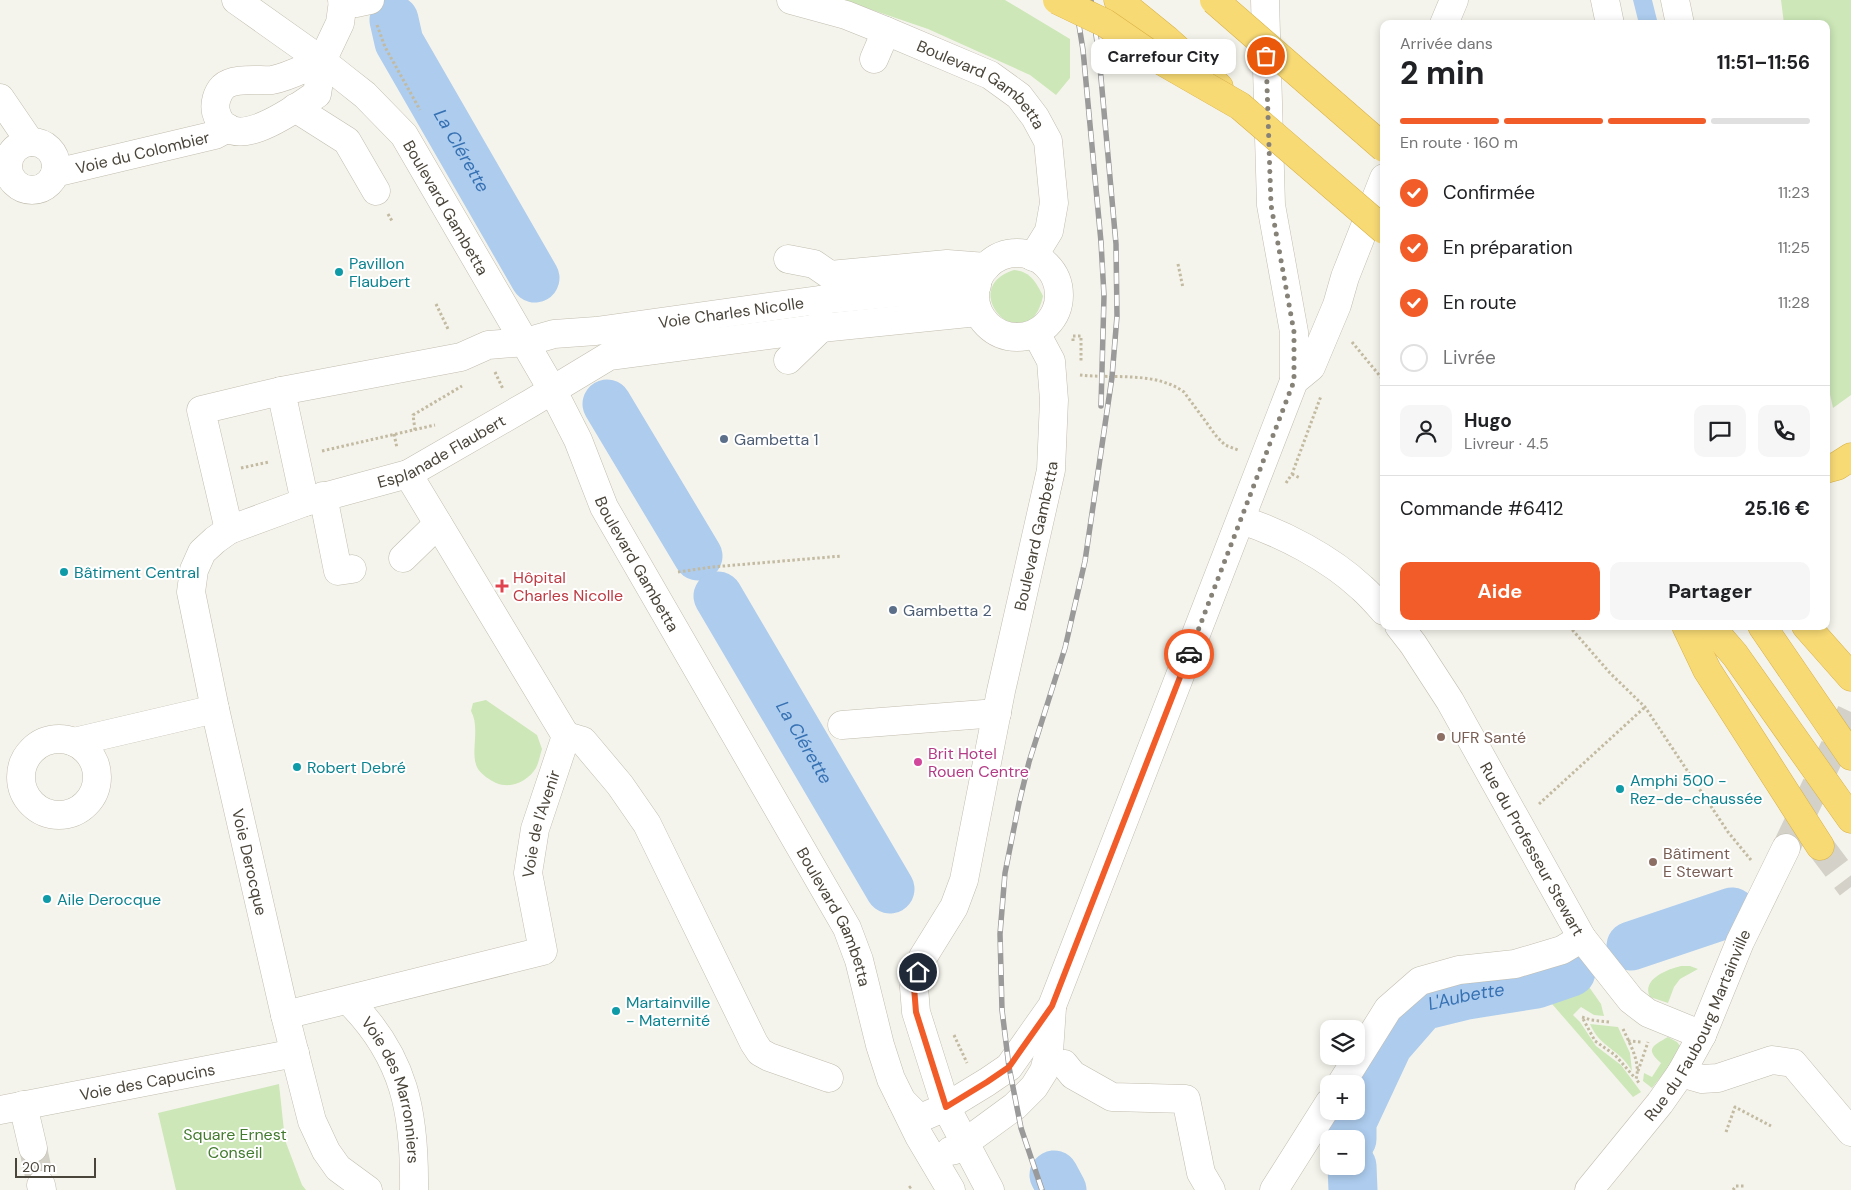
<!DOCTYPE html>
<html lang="fr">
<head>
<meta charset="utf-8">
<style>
	:root { --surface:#fff; --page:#f6f6f6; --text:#202124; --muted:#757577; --line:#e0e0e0; --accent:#f15c28 }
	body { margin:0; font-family:"DM Sans",sans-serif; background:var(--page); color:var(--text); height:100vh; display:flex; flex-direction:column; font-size:19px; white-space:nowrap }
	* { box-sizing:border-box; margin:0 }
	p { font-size:16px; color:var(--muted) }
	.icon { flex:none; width:28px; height:28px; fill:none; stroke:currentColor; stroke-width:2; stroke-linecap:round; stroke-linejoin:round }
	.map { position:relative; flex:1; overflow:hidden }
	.drawer { position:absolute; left:1380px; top:20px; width:450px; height:610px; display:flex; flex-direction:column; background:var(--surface); border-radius:10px; box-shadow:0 2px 8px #0003 }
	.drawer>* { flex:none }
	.tools { position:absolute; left:1320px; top:1020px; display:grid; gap:10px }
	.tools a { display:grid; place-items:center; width:45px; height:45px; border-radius:10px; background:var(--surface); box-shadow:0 2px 8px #0003; font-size:25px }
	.scale { position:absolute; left:15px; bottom:12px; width:81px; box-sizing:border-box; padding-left:5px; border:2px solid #4a453a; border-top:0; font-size:14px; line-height:18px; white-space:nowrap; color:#4a453a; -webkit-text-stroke:4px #fff; paint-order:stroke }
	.pin { position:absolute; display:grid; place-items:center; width:42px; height:42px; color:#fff; margin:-21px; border:2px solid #fff; border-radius:50%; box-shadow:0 1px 5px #0007 }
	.courier { position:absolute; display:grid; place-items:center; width:50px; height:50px; margin:-25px; border:4px solid #f15c28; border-radius:50%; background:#fff; color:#222; box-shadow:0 1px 6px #0007 }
	.bubble { position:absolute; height:35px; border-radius:10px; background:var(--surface); box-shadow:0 2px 8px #0003; font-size:16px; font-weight:700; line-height:35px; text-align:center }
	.overview em { font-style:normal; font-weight:700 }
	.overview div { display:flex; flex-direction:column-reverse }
	.overview { display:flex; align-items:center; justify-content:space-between; height:85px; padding:0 20px }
	h1 { font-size:32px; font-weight:700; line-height:38px }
	.bar { display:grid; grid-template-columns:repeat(4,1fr); gap:8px 5px; align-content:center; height:60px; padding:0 20px }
	.bar i { height:6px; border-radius:4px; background:var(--line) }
	.bar .current { background:var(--accent) }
	.bar p { grid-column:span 4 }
	.line { display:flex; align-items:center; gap:12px; padding:0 20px; border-top:1px solid var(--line) }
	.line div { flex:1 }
	.round { display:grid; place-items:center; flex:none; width:52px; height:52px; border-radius:10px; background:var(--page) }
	ol { padding:0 20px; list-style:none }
	li { display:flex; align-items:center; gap:15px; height:55px }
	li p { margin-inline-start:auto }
	li .icon { padding:5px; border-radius:50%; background:var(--accent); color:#fff; stroke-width:4 }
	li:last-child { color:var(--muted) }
	li i { width:28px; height:28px; border:2px solid var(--line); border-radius:50% }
	.primary-button { display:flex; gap:10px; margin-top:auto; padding:10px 20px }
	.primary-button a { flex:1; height:58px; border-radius:10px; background:var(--accent); color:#fff; font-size:20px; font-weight:700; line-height:58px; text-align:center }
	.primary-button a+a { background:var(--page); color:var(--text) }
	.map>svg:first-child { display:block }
	.green { fill:#cde7b8 }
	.water { fill:#adccee }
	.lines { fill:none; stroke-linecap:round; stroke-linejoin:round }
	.river { stroke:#adccee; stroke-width:49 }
	.minor-tunnel { stroke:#d3d1c8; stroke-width:28; stroke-dasharray:28 14; stroke-linecap:butt }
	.highway-tunnel { stroke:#d3d1c8; stroke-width:28; stroke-dasharray:28 14; stroke-linecap:butt }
	.minor-casing { stroke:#c1bdaf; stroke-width:29 }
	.highway-casing { stroke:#d8b144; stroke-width:29 }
	.path { stroke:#c2baa1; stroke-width:3; stroke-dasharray:2.5 2.5; stroke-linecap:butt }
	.minor { stroke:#fff; stroke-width:28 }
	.highway { stroke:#f8da75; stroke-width:28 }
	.rail-casing { stroke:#9a9a9a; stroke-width:5.5 }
	.rail { stroke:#fff; stroke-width:4; stroke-dasharray:11; stroke-linecap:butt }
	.highway-bridge-casing { stroke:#d8b144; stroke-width:29; stroke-linecap:butt }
	.highway-bridge { stroke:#f8da75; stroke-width:28 }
	.done { stroke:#868278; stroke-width:5; stroke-dasharray:0 9 }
	.route { stroke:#f15c28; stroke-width:6 }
	.culture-dot { fill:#0f9aa8; stroke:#fff; stroke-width:2 }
	.service-dot { fill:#5c6f8a; stroke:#fff; stroke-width:2 }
	.health-dot { fill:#e0444e; stroke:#fff; stroke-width:2 }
	.education-dot { fill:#8d6e63; stroke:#fff; stroke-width:2 }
	.hotel-dot { fill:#d1479c; stroke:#fff; stroke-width:2 }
	.labels { text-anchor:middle; stroke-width:4; stroke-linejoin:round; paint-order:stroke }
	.street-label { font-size:16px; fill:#4a453a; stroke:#fff }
	.culture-label { font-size:16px; fill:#0d838f; stroke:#fff; text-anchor:start }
	.service-label { font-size:16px; fill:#4e5e75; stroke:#fff; text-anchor:start }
	.health-label { font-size:16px; fill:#be3a42; stroke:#fff; text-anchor:start }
	.education-label { font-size:16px; fill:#785e54; stroke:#fff; text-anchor:start }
	.hotel-label { font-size:16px; fill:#b23c85; stroke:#fff; text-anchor:start }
	.park-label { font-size:16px; fill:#437b2e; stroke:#fff }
	.water-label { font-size:18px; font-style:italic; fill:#3671b3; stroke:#fff }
</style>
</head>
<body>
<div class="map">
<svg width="1851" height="1190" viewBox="0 0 1851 1190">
	<rect width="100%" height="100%" fill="#f5f4ec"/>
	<g class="green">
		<polygon points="843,0 1005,0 1070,39 1070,78 1056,95 1030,75 928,29"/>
		<polygon points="1781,0 1851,0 1851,395 1833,408 1826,376 1826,24 1784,24"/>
		<path d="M1014,270c16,1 22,12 29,26 -15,69 -90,-7 -29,-26z"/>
		<path d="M486,700l51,35 5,14c-2,6 -3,13 -6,19 -9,14 -25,21 -40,15 -6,-3 -14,-8 -18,-14 -9,-15 3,-40 -7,-58l2,-8z"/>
		<path d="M1681,966h9l8,3 -18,10 -6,8 -6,16 -18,-6c-9,-18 18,-28 31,-31z"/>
		<polygon points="1582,977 1601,1004 1604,1016 1594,1015 1581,1007 1573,1015 1580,1022 1596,1046 1621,1065 1641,1092 1633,1097 1539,989"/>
		<path d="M1590,1024l28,3 12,26 2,18c-13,-23 -31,-22 -42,-47z"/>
		<path d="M1668,1037l9,5 4,5 -10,17 -19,24 -9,-7 1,-8 8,4 9,-14c-16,-14 -9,-17 7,-26z"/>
		<polygon points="279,1084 285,1140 302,1185 306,1190 176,1190 158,1113"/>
	</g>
	<polygon class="water" points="1633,0 1652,0 1658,24 1639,24"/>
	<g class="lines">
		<g class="river">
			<path id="s1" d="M394,20l5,22 136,236"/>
			<polyline points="607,404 698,556"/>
			<path id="s2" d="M718,596l172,293"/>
			<polyline points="1631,946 1732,912"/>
			<path id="s3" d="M1352,1139v-17l36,-77 34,-39 45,-11 69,-11 35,-12"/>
			<polyline points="1352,1166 1353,1190"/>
			<polyline points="1054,1175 1062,1190"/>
		</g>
		<g class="minor-tunnel">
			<polyline points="1786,848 1851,712"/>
			<polyline points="33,1148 41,1185"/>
		</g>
		<polyline class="highway-tunnel" points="1820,846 1851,887"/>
		<g class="minor-casing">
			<g id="minor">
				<path id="s4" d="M236,0l86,61 24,19 19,15 39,40 149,256 25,49 26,67 243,421 12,32 21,85 11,34 28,57 32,54"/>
				<polyline points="342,0 356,3 370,0"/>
				<path id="s5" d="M791,0l55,15 40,16 104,44 29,21 16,21 13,24 6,62 -5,28 -16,26"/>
				<polyline points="1265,0 1271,205 1294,332 1294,381"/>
				<polyline points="1605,0 1610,24"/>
				<polyline points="1675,0 1680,24"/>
				<polyline points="1444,24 1454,0"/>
				<polyline points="874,59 886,31"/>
				<path d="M322,61c-16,6 -33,16 -50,19 -13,1 -38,-3 -49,7 -6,6 -9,17 -7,25 13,47 80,-4 101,-18l5,-33 18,-38 3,-22"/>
				<polyline points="0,98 30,142"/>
				<polyline points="295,108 347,141 376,191"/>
				<circle cx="32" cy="166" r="24"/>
				<path id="s6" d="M55,173l160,-38 13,-7"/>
				<circle cx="1017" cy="295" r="42"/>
				<polyline points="788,259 814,264 830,275 947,264 986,267"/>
				<polyline points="788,360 821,328 821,322"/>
				<polyline points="323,496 338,571 352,569"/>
				<path id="s7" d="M305,502l-24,-111 180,-34 27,-12 38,-3 28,-8 42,-3 223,-31 158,-15"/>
				<path d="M1241,520c41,13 89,38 121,68 8,7 15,15 22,23"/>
				<polyline points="229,530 201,410 281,391"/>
				<polyline points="403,558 438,524"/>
				<path id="s8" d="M1399,626l14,18 37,57 132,237 49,62 17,13 54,22"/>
				<polyline points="842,725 997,713"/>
				<polyline points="566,736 583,741 620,785 647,824 754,1043 760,1052 769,1057 829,1078"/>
				<circle cx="59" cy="777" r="38"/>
				<polyline points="74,742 215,709"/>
				<path id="s9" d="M349,1001c56,56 66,112 65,189"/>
				<path id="s10" d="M285,1015l258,-64 -15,-78 7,-44 31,-93 -158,-262"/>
				<polyline points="1064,1064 1073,1075 1112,1097 1186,1099 1201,1173 1211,1190"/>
				<polyline points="1681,1073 1702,1079 1718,1078 1772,1060 1793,1063 1851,1132"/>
				<polyline points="1341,1084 1388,1009 1420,981 1459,970 1515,964 1562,950 1582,938"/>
				<polyline points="902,1101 916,1115 925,1116 946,1107 987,1082 1009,1067 1052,1006 1294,381 1311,367 1337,305 1345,277 1384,178"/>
				<polyline points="23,1105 33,1148"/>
				<path id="s11" d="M0,1110l295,-57"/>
				<polyline points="950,1151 955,1150 1015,1106 1034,1087 1044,1071 1049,1052 1052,1008"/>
				<polyline points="41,1185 42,1190"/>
				<path id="s12" d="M368,1190l-30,-22 -12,-17 -14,-30 -27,-106 -70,-306 -24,-117 3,-22 8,-18 13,-12 14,-10 76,-28 103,-28 123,-71 78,-47 212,-28 157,-16"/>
				<path id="s13" d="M990,1190l-44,-83 -30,-95 -2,-25 9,-30 31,-50 10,-27 37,-189 50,-221 3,-70 -3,-39 -15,-28"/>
				<polyline points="1274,1190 1329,1103"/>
				<path id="s14" d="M1589,1190l71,-87 21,-30 21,-38 38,-93 46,-94"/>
			</g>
		</g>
		<g class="highway-casing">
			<g id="highway">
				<polyline points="1118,0 1166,39 1219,87"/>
				<polyline points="1826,469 1837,466 1851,457"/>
				<polyline points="1686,626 1707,670 1820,846"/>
				<polyline points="1710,626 1735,655 1851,819"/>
				<polyline points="1762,626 1851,756"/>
				<polyline points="1806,626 1851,677"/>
			</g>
		</g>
		<g class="path">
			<polyline points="377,25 385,47 420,110"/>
			<polyline points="388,214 392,221"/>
			<polyline points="1178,264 1183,288"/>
			<polyline points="436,304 449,331"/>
			<polyline points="1073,341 1073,336 1081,336 1081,362"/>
			<polyline points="1352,342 1384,381"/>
			<polyline points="495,372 503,389"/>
			<path d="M1080,375c33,4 75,-4 104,17l33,45 8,8 13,5"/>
			<polyline points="415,430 413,415 462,386"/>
			<polyline points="394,434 397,448"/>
			<polyline points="322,451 435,425"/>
			<polyline points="241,468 269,462"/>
			<polyline points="1292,474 1300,478"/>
			<polyline points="1286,483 1292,474 1321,396"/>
			<polyline points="678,572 712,567 842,556"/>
			<polyline points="1569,626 1610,673 1645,707 1728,832 1751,860"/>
			<polyline points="1539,804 1645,707"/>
			<polyline points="1609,1022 1591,1020 1582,1017 1595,1041 1615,1055 1635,1078"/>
			<path d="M1623,1029c7,15 18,34 13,50l3,4"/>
			<polyline points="954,1035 967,1063"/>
			<polyline points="1628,1041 1642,1042"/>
			<polyline points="1638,1071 1648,1042"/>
			<polyline points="1726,1132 1735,1107 1771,1126"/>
			<polyline points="909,1188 913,1185"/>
			<polyline points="1733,1190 1736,1186 1745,1186"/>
		</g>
		<use href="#minor" class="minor"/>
		<use href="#highway" class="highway"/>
		<g class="rail-casing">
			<g id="rail">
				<polyline points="1075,0 1083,50 1101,242 1104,296 1101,406"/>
				<polyline points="1042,1190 1021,1128 1009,1067 1002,1010 1000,934 1005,873 1019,803 1029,762 1065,648 1085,561 1112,377 1117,316 1116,244 1099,56 1091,0"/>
			</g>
		</g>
		<use href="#rail" class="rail"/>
		<g class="highway-bridge-casing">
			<g id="highway-bridge">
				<polyline points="1057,0 1105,23 1153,56 1240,106 1384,230"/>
				<polyline points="1214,0 1384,148"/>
			</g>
		</g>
		<use href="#highway-bridge" class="highway-bridge"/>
	</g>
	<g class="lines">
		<polyline class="done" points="1189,654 1294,381 1294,332 1271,205 1266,56"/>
		<polyline class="route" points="918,972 914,987 916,1012 946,1107 987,1082 1009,1067 1052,1006 1189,654"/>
	</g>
	<g class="culture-dot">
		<circle cx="339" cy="272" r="5"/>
		<circle cx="64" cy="572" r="5"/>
		<circle cx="297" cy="767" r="5"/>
		<circle cx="1620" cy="789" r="5"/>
		<circle cx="47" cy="899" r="5"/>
		<circle cx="616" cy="1011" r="5"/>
	</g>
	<g class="service-dot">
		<circle cx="724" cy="439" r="5"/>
		<circle cx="893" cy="610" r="5"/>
	</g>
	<path class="health-dot" d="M499.5 578.5h5v5h5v5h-5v5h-5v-5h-5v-5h5z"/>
	<g class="education-dot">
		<circle cx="1441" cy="737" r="5"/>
		<circle cx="1653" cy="862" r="5"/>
	</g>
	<circle class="hotel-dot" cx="918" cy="762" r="5"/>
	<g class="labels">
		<g class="street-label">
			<text dy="6" stroke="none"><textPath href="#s5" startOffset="211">Boulevard Gambetta</textPath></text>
			<text dy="6" stroke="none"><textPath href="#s6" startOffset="90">Voie du Colombier</textPath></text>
			<text dy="6" stroke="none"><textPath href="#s4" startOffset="300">Boulevard Gambetta</textPath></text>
			<text dy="6" stroke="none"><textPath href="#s7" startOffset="572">Voie Charles Nicolle</textPath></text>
			<text dy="6" stroke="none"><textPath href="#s12" startOffset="938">Esplanade Flaubert</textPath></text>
			<text dy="6" stroke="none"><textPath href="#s13" startOffset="689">Boulevard Gambetta</textPath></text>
			<text dy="6" stroke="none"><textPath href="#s4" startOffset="705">Boulevard Gambetta</textPath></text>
			<text dy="6" stroke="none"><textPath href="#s10" startOffset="396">Voie de l'Avenir</textPath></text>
			<text dy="6" stroke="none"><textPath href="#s8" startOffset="260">Rue du Professeur Stewart</textPath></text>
			<text transform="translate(250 862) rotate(77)" y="6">Voie Derocque</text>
			<text dy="6" stroke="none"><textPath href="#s4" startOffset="1110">Boulevard Gambetta</textPath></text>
			<text dy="6" stroke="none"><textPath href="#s14" startOffset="199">Rue du Faubourg Martainville</textPath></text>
			<text dy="6" stroke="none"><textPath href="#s11" startOffset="150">Voie des Capucins</textPath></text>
			<text dy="6" stroke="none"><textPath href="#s9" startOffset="102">Voie des Marronniers</textPath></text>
		</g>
		<g class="culture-label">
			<text x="349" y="269">Pavillon<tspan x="349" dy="18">Flaubert</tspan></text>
			<text x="74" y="578">Bâtiment Central</text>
			<text x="307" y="773">Robert Debré</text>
			<text x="1630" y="786">Amphi 500 -<tspan x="1630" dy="18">Rez-de-chaussée</tspan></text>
			<text x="57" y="905">Aile Derocque</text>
			<text x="626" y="1008">Martainville<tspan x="626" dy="18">- Maternité</tspan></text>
		</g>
		<g class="service-label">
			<text x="734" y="445">Gambetta 1</text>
			<text x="903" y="616">Gambetta 2</text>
		</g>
		<g class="health-label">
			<text x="513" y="583">Hôpital<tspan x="513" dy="18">Charles Nicolle</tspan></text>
		</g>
		<g class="education-label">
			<text x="1451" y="743">UFR Santé</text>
			<text x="1663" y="859">Bâtiment<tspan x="1663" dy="18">E Stewart</tspan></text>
		</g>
		<g class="hotel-label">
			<text x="928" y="759">Brit Hotel<tspan x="928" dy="18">Rouen Centre</tspan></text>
		</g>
		<g class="park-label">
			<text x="235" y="1140">Square Ernest<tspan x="235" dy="18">Conseil</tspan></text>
		</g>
		<g class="water-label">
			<text dy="6" stroke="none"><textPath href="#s1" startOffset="148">La Clérette</textPath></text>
			<text dy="6" stroke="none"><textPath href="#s2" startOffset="170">La Clérette</textPath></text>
			<text dy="6" stroke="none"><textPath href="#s3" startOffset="199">L'Aubette</textPath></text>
		</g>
	</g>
</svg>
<div class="tools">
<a><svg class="icon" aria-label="layers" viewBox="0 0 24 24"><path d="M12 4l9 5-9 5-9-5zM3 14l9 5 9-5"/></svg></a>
<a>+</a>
<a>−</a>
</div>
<div class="scale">20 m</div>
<div class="pin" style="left:1266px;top:56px;background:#ea580c"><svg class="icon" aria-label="bag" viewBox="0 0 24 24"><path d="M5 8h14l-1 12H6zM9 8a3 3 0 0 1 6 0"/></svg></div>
<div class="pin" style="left:918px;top:972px;background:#1f2937"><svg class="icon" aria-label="home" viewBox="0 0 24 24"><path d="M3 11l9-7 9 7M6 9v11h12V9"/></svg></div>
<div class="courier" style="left:1189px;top:654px"><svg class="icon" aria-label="car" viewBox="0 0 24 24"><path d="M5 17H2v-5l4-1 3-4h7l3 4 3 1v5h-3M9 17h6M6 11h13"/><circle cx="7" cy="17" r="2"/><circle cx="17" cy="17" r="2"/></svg></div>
<div class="bubble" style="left:1091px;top:39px;width:145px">Carrefour City</div>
<section class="drawer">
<div class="overview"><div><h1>2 min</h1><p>Arrivée dans</p></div><em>11:51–11:56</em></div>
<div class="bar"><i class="current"></i><i class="current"></i><i class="current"></i><i></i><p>En route · 160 m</p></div>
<ol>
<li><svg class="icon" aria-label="check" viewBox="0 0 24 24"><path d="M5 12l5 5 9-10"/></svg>Confirmée<p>11:23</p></li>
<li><svg class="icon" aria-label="check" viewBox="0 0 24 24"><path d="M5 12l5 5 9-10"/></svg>En préparation<p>11:25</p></li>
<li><svg class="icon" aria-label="check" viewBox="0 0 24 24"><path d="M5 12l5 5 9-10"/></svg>En route<p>11:28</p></li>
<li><i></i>Livrée</li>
</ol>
<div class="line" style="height:90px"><a class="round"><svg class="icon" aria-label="person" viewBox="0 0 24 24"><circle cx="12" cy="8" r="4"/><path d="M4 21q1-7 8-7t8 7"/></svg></a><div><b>Hugo</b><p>Livreur · 4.5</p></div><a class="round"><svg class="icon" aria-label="chat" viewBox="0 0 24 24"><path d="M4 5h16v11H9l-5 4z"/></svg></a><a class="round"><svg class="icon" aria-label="phone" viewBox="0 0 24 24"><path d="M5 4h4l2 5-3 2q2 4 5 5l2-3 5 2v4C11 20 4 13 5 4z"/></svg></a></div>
<div class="line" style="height:65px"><div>Commande #6412</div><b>25.16 €</b></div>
<div class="primary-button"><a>Aide</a><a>Partager</a></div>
</section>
</div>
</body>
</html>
